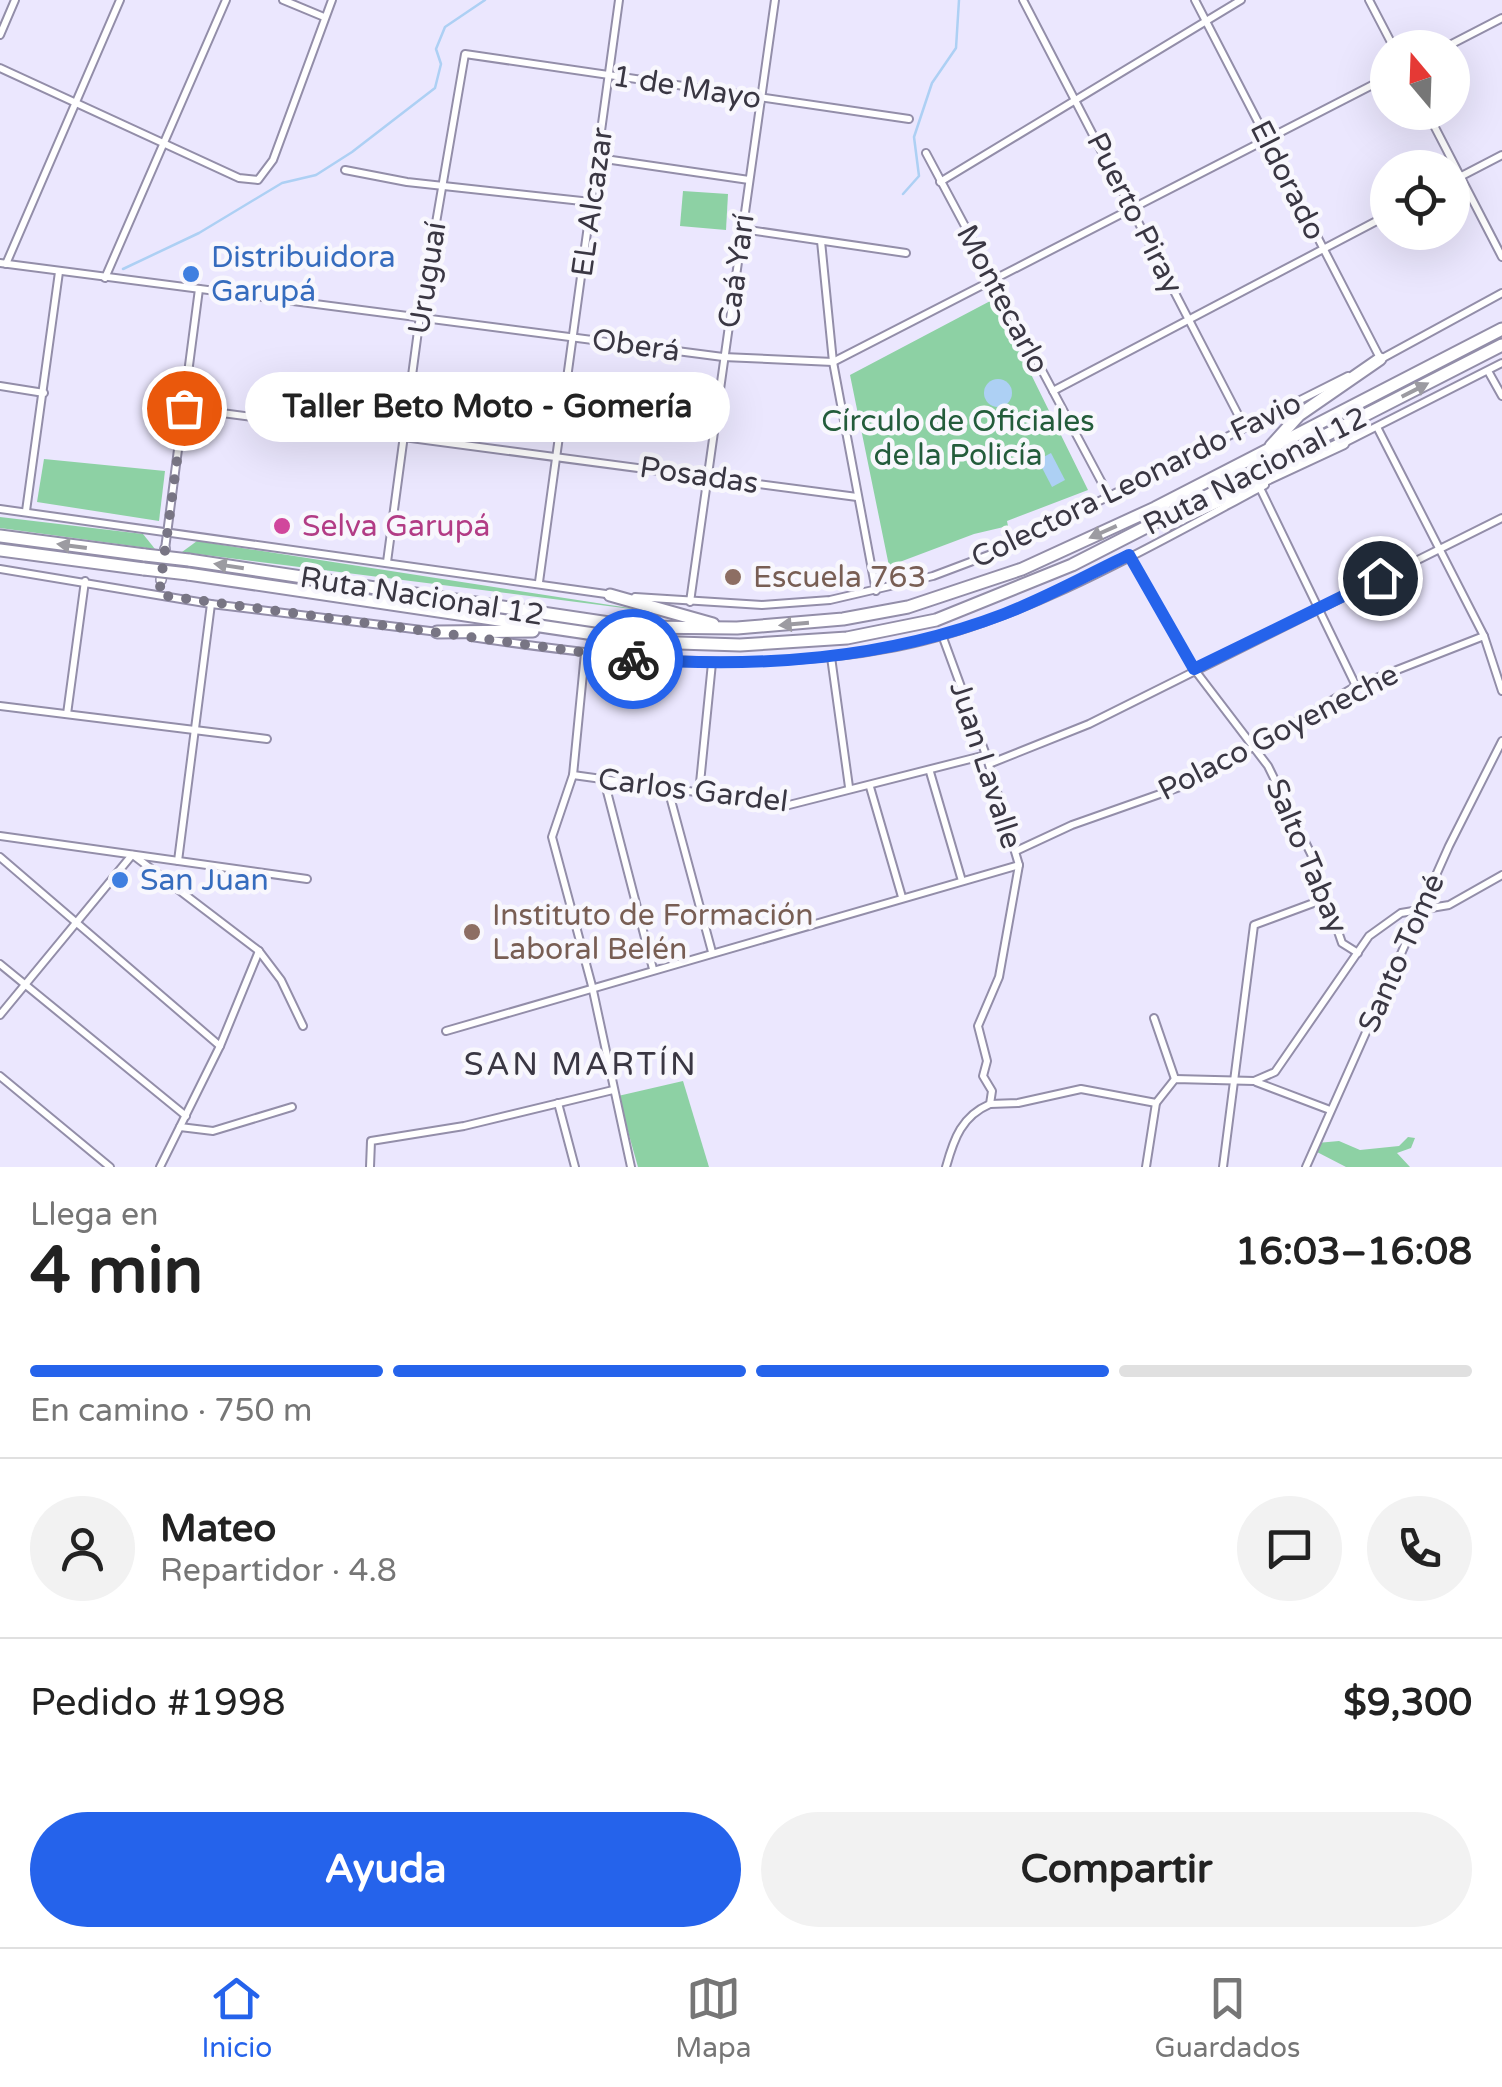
<!DOCTYPE html>
<html lang="es">
<head>
<meta charset="utf-8">
<style>
	:root { --surface:#fff; --page:#f2f2f2; --text:#222; --muted:#767676; --line:#e0e0e0; --accent:#2563eb }
	body { margin:0; font-family:"Varela Round",sans-serif; background:var(--page); color:var(--text); height:100vh; display:flex; flex-direction:column; font-size:38px; white-space:nowrap }
	* { box-sizing:border-box; margin:0 }
	p { font-size:32px; color:var(--muted) }
	.icon { flex:none; width:55px; height:55px; fill:none; stroke:currentColor; stroke-width:2; stroke-linecap:round; stroke-linejoin:round }
	.map { position:relative; height:1167px; overflow:hidden }
	.panel { display:flex; flex-direction:column; background:var(--surface); flex:1 }
	.panel>* { flex:none }
	.needle { width:65px; rotate:341deg }
	.controls { position:absolute; left:1370px; top:30px; display:grid; gap:20px }
	.controls a { display:grid; place-items:center; width:100px; height:100px; border-radius:50%; background:var(--surface); box-shadow:0 10px 40px #0002; font-size:50px }
	.pin { position:absolute; display:grid; place-items:center; width:85px; height:85px; color:#fff; margin:-42px; border:5px solid #fff; border-radius:50%; box-shadow:0 2px 10px #0007 }
	.courier { position:absolute; display:grid; place-items:center; width:100px; height:100px; margin:-50px; border:8px solid #2563eb; border-radius:50%; background:#fff; color:#222; box-shadow:0 2px 12px #0007 }
	.bubble { position:absolute; height:70px; border-radius:35px; background:var(--surface); box-shadow:0 10px 40px #0002; font-size:32px; font-weight:700; line-height:70px; text-align:center }
	.overview em { font-style:normal; font-weight:700 }
	.overview div { display:flex; flex-direction:column-reverse }
	.overview { display:flex; align-items:center; justify-content:space-between; height:170px; padding:0 30px }
	h1 { font-size:65px; font-weight:700; line-height:75px }
	.bar { display:grid; grid-template-columns:repeat(4,1fr); gap:15px 10px; align-content:center; height:120px; padding:0 30px }
	.bar i { height:12px; border-radius:8px; background:var(--line) }
	.bar .on { background:var(--accent) }
	.bar p { grid-column:span 4 }
	.line { display:flex; align-items:center; gap:25px; padding:0 30px; border-top:2px solid var(--line) }
	.line div { flex:1 }
	.round { display:grid; place-items:center; flex:none; width:105px; height:105px; border-radius:52px; background:var(--page) }
	.button { display:flex; gap:20px; margin-top:auto; padding:20px 30px }
	.button a { flex:1; height:115px; border-radius:60px; background:var(--accent); color:#fff; font-size:40px; font-weight:700; line-height:115px; text-align:center }
	.button a+a { background:var(--page); color:var(--text) }
	.tabs { display:flex; justify-content:space-around; align-items:center; height:140px; border-top:2px solid var(--line); background:var(--surface); font-size:28px; color:var(--muted) }
	.tabs a { display:grid; justify-items:center; gap:5px }
	.tabs .on { color:var(--accent) }
	.map>svg:first-child { display:block }
	.green { fill:#8dd1a4 }
	.water { fill:#add0f4 }
	.lines { fill:none; stroke-linecap:round; stroke-linejoin:round }
	.stream { stroke:#add0f4; stroke-width:2.5 }
	.street-casing { stroke:#938ea9; stroke-width:10 }
	.secondary-casing { stroke:#938ea9; stroke-width:12 }
	.highway-casing { stroke:#938ea9; stroke-width:15 }
	.street { stroke:#fff; stroke-width:6 }
	.secondary { stroke:#fff; stroke-width:9 }
	.highway { stroke:#fff; stroke-width:11 }
	.highway-bridge-casing { stroke:#938ea9; stroke-width:15; stroke-linecap:butt }
	.highway-bridge { stroke:#fff; stroke-width:11 }
	.oneway { fill:#9c9ba1 }
	.done { stroke:#787584; stroke-width:10; stroke-dasharray:0 18 }
	.route { stroke:#2563eb; stroke-width:12 }
	.shop-dot { fill:#3f7fe0; stroke:#f8f7fd; stroke-width:4 }
	.hotel-dot { fill:#d1479c; stroke:#f8f7fd; stroke-width:4 }
	.education-dot { fill:#8d6e63; stroke:#f8f7fd; stroke-width:4 }
	.labels { text-anchor:middle; stroke-width:9; stroke-linejoin:round; paint-order:stroke }
	.street-label { font-size:30px; fill:#3a3743; stroke:#f8f7fd }
	.shop-label { font-size:30px; fill:#366cbe; stroke:#f8f7fd; text-anchor:start }
	.park-label { font-size:30px; fill:#235c3b; stroke:#f8f7fd }
	.hotel-label { font-size:30px; fill:#b23c85; stroke:#f8f7fd; text-anchor:start }
	.education-label { font-size:30px; fill:#785e54; stroke:#f8f7fd; text-anchor:start }
	.neighbourhood-label { font-size:32px; letter-spacing:2.5px; fill:#3a3743; stroke:#f8f7fd }
</style>
</head>
<body>
<div class="map">
<svg width="1502" height="1167" viewBox="0 0 1502 1167">
	<rect width="100%" height="100%" fill="#ebe7fe"/>
	<g class="green">
		<polygon points="683,191 728,194 726,230 680,226"/>
		<polygon points="994,299 1088,490 1007,521 1008,526 974,534 889,566 850,375"/>
		<polygon points="44,459 165,471 159,521 37,502"/>
		<polygon points="0,517 143,534 155,549 0,528"/>
		<polygon points="197,541 655,612 182,552"/>
		<polygon points="683,1081 709,1167 638,1167 618,1096"/>
		<polygon points="1408,1137 1415,1138 1411,1148 1397,1153 1410,1167 1346,1167 1317,1152 1317,1143 1339,1141 1360,1150 1399,1146"/>
	</g>
	<g class="water">
		<circle cx="998" cy="393" r="14"/>
		<polygon points="1051,453 1065,480 1052,487 1038,460"/>
	</g>
	<g class="lines">
		<g class="stream">
			<polyline points="903,194 919,176 914,137 932,83 956,48 959,0"/>
			<polyline points="123,269 199,233 282,183 316,175 352,152 435,88 441,64 436,49 445,27 485,0"/>
		</g>
		<g class="street-casing">
			<g id="street">
				<polyline points="283,0 324,17"/>
				<polyline points="1023,0 1245,428"/>
				<polyline points="1195,0 1380,358"/>
				<polyline points="1369,0 1394,48"/>
				<polyline points="0,35 15,0"/>
				<polyline points="1444,48 1502,18"/>
				<polyline points="0,68 239,178 258,180 273,160 332,0"/>
				<polyline points="1427,112 1502,257"/>
				<polyline points="926,153 1109,496"/>
				<polyline points="598,158 749,180"/>
				<polyline points="345,170 407,182 591,202"/>
				<polyline points="1452,181 1502,155"/>
				<polyline points="940,182 1241,0"/>
				<polyline points="742,229 906,253"/>
				<polyline points="821,241 833,362 876,591"/>
				<polyline points="0,263 723,357 833,362 1388,77"/>
				<polyline points="6,264 120,0"/>
				<polyline points="105,278 226,0"/>
				<polyline points="1381,359 1502,293"/>
				<polyline points="1488,371 1502,396"/>
				<polyline points="0,386 44,393"/>
				<polyline points="1053,391 1388,215"/>
				<polyline points="184,408 857,497"/>
				<polyline points="1377,427 1484,636 1502,691"/>
				<polyline points="1342,444 1502,363"/>
				<polyline points="1260,488 1356,686"/>
				<polyline points="0,509 613,595"/>
				<polyline points="26,511 59,272"/>
				<polyline points="165,549 199,289"/>
				<polyline points="1129,555 1194,669 1268,766 1312,856 1342,943 1358,953"/>
				<polyline points="387,562 420,316 465,54 909,119"/>
				<polyline points="0,569 211,604 438,632"/>
				<polyline points="539,582 619,0"/>
				<polyline points="635,597 762,605 830,600 933,576 1002,550 1348,376"/>
				<polyline points="690,602 775,0"/>
				<path d="M942,635l44,120 33,110 -20,112 -21,49 9,35 -4,15 9,15 -2,13c-28,12 -36,34 -44,63"/>
				<path d="M471,637c141,21 283,38 425,10 126,-25 256,-101 369,-162"/>
				<polyline points="585,653 573,775 552,837 592,986 631,1167"/>
				<polyline points="831,657 849,787"/>
				<polyline points="0,706 267,739"/>
				<polyline points="67,714 85,581"/>
				<polyline points="989,764 1089,724 1502,518"/>
				<polyline points="930,772 962,881"/>
				<polyline points="573,775 789,805 986,755"/>
				<polyline points="604,780 653,969"/>
				<polyline points="870,787 902,897"/>
				<polyline points="668,789 712,952"/>
				<polyline points="699,793 712,663"/>
				<polyline points="0,836 307,879"/>
				<polyline points="1016,851 1072,825 1194,782 1356,686 1484,636"/>
				<polyline points="133,855 259,951 281,980 303,1026"/>
				<polyline points="0,857 220,1046"/>
				<polyline points="178,861 211,604"/>
				<polyline points="0,964 186,1116"/>
				<polyline points="0,1015 132,855"/>
				<polyline points="1154,1018 1175,1079"/>
				<polyline points="446,1031 1019,865"/>
				<polyline points="0,1076 110,1167"/>
				<polyline points="1256,1082 1330,1110"/>
				<polyline points="558,1103 575,1167"/>
				<polyline points="990,1104 1018,1103 1081,1089 1156,1103"/>
				<polyline points="180,1127 213,1131 292,1107"/>
				<polyline points="160,1167 220,1046 259,951"/>
				<polyline points="370,1167 371,1141 464,1126 613,1090"/>
				<polyline points="1146,1167 1156,1103 1175,1079 1254,1081 1275,1072 1369,936 1401,913 1449,905 1502,875"/>
				<polyline points="1223,1167 1254,925 1327,898"/>
				<polyline points="1306,1167 1449,846 1502,741"/>
			</g>
		</g>
		<g class="secondary-casing">
			<polyline id="secondary" points="161,580 165,549"/>
		</g>
		<g class="highway-casing">
			<g id="highway">
				<polyline points="1271,446 1299,415 1380,359"/>
				<polyline points="1167,525 1343,443"/>
				<polyline points="0,536 145,555"/>
				<polyline points="0,550 144,569"/>
				<polyline points="189,560 636,627 737,628 843,619 908,607 1022,569 1155,508 1502,329"/>
				<polyline points="188,574 648,642 740,645 847,638 936,620 1072,565 1502,345"/>
				<polyline points="610,595 713,624"/>
				<polyline points="437,632 533,631"/>
			</g>
		</g>
		<use href="#street" class="street"/>
		<use href="#secondary" class="secondary"/>
		<use href="#highway" class="highway"/>
		<g class="highway-bridge-casing">
			<g id="highway-bridge">
				<polyline points="145,555 189,560"/>
				<polyline points="144,569 188,574"/>
			</g>
		</g>
		<use href="#highway-bridge" class="highway-bridge"/>
	</g>
	<defs><path id="oneway-solid" d="M-6-.8H1V-3.2L6.5 0L1 3.2V.8H-6Z" transform="scale(2.5)"/></defs>
	<g class="oneway">
		<use href="#oneway-solid" transform="translate(1415 390) rotate(-27)"/>
		<use href="#oneway-solid" transform="translate(1103 532) rotate(156)"/>
		<use href="#oneway-solid" transform="translate(72 546) rotate(-172)"/>
		<use href="#oneway-solid" transform="translate(229 566) rotate(-171)"/>
		<use href="#oneway-solid" transform="translate(794 624) rotate(175)"/>
	</g>
	<g class="lines">
		<polyline class="done" points="184,408 159,595 633,659"/>
		<path class="route" d="M633,659c126,9 251,1 371,-45 42,-16 83,-39 125,-59l65,114 186,-91"/>
	</g>
	<g class="shop-dot">
		<circle cx="191" cy="274" r="10"/>
		<circle cx="120" cy="880" r="10"/>
	</g>
	<circle class="hotel-dot" cx="282" cy="526" r="10"/>
	<g class="education-dot">
		<circle cx="733" cy="577" r="10"/>
		<circle cx="472" cy="932" r="10"/>
	</g>
	<g class="labels">
		<g class="street-label">
			<text transform="translate(687 87) rotate(9)" y="10">1 de Mayo</text>
			<text transform="translate(1288 180) rotate(63)" y="10">Eldorado</text>
			<text transform="translate(592 202) rotate(-82)" y="10">EL Alcazar</text>
			<text transform="translate(1135 213) rotate(63)" y="10">Puerto Piray</text>
			<text transform="translate(736 271) rotate(-82)" y="10">Caá Yarí</text>
			<text transform="translate(427 278) rotate(-81)" y="10">Uruguaí</text>
			<text transform="translate(1003 299) rotate(62)" y="10">Montecarlo</text>
			<text transform="translate(636 345) rotate(8)" y="10">Oberá</text>
			<text transform="translate(1255 471) rotate(-27)" y="10">Ruta Nacional 12</text>
			<text transform="translate(699 475) rotate(8)" y="10">Posadas</text>
			<text transform="translate(1136 480) rotate(-26)" y="10">Colectora Leonardo Favio</text>
			<text transform="translate(422 596) rotate(9)" y="10">Ruta Nacional 12</text>
			<text transform="translate(1278 732) rotate(-27)" y="10">Polaco Goyeneche</text>
			<text transform="translate(986 765) rotate(72)" y="10">Juan Lavalle</text>
			<text transform="translate(693 790) rotate(7)" y="10">Carlos Gardel</text>
			<text transform="translate(1307 856) rotate(67)" y="10">Salto Tabay</text>
			<text transform="translate(1401 953) rotate(-66)" y="10">Santo Tomé</text>
		</g>
		<g class="shop-label">
			<text x="211" y="267">Distribuidora<tspan x="211" dy="34">Garupá</tspan></text>
			<text x="140" y="890">San Juan</text>
		</g>
		<g class="park-label">
			<text x="958" y="431">Círculo de Oficiales<tspan x="958" dy="34">de la Policía</tspan></text>
		</g>
		<g class="hotel-label">
			<text x="302" y="536">Selva Garupá</text>
		</g>
		<g class="education-label">
			<text x="753" y="587">Escuela 763</text>
			<text x="492" y="925">Instituto de Formación<tspan x="492" dy="34">Laboral Belén</tspan></text>
		</g>
		<g class="neighbourhood-label">
			<text x="581" y="1075">SAN MARTÍN</text>
		</g>
	</g>
</svg>
<div class="controls">
<a><svg class="needle" viewBox="-14 -14 28 28"><path d="M0-13l5 13h-10z" fill="#e53935"/><path d="M0 13l5-13h-10z" fill="#767676"/></svg></a>
<a><svg class="icon" aria-label="locate" viewBox="0 0 24 24"><circle cx="12" cy="12" r="6"/><path d="M12 2v4M12 18v4M2 12h4M18 12h4"/></svg></a>
</div>
<div class="pin" style="left:184px;top:408px;background:#ea580c"><svg class="icon" aria-label="bag" viewBox="0 0 24 24"><path d="M5 8h14l-1 12H6zM9 8a3 3 0 0 1 6 0"/></svg></div>
<div class="pin" style="left:1380px;top:578px;background:#1f2937"><svg class="icon" aria-label="home" viewBox="0 0 24 24"><path d="M3 11l9-7 9 7M6 9v11h12V9"/></svg></div>
<div class="courier" style="left:633px;top:659px"><svg class="icon" aria-label="bike" viewBox="0 0 24 24"><circle cx="6" cy="16" r="4"/><circle cx="18" cy="16" r="4"/><path d="M6 16l4-8h5l3 8M10 8l3 8H6M13 5h3"/></svg></div>
<div class="bubble" style="left:245px;top:372px;width:485px">Taller Beto Moto - Gomería</div>
</div>
<section class="panel">
<div class="overview"><div><h1>4 min</h1><p>Llega en</p></div><em>16:03–16:08</em></div>
<div class="bar"><i class="on"></i><i class="on"></i><i class="on"></i><i></i><p>En camino · 750 m</p></div>
<div class="line" style="height:180px"><a class="round"><svg class="icon" aria-label="person" viewBox="0 0 24 24"><circle cx="12" cy="8" r="4"/><path d="M4 21q1-7 8-7t8 7"/></svg></a><div><b>Mateo</b><p>Repartidor · 4.8</p></div><a class="round"><svg class="icon" aria-label="chat" viewBox="0 0 24 24"><path d="M4 5h16v11H9l-5 4z"/></svg></a><a class="round"><svg class="icon" aria-label="phone" viewBox="0 0 24 24"><path d="M5 4h4l2 5-3 2q2 4 5 5l2-3 5 2v4C11 20 4 13 5 4z"/></svg></a></div>
<div class="line" style="height:130px"><div>Pedido #1998</div><b>$9,300</b></div>
<div class="button"><a>Ayuda</a><a>Compartir</a></div>
</section>
<nav class="tabs">
<a class="on"><svg class="icon" aria-label="home" viewBox="0 0 24 24"><path d="M3 11l9-7 9 7M6 9v11h12V9"/></svg>Inicio</a>
<a><svg class="icon" aria-label="map" viewBox="0 0 24 24"><path d="M3 6l6-2 6 2 6-2v14l-6 2-6-2-6 2zM9 4v14M15 6v14"/></svg>Mapa</a>
<a><svg class="icon" aria-label="saved" viewBox="0 0 24 24"><path d="M7 4h10v16l-5-4-5 4z"/></svg>Guardados</a>
</nav>
</body>
</html>
